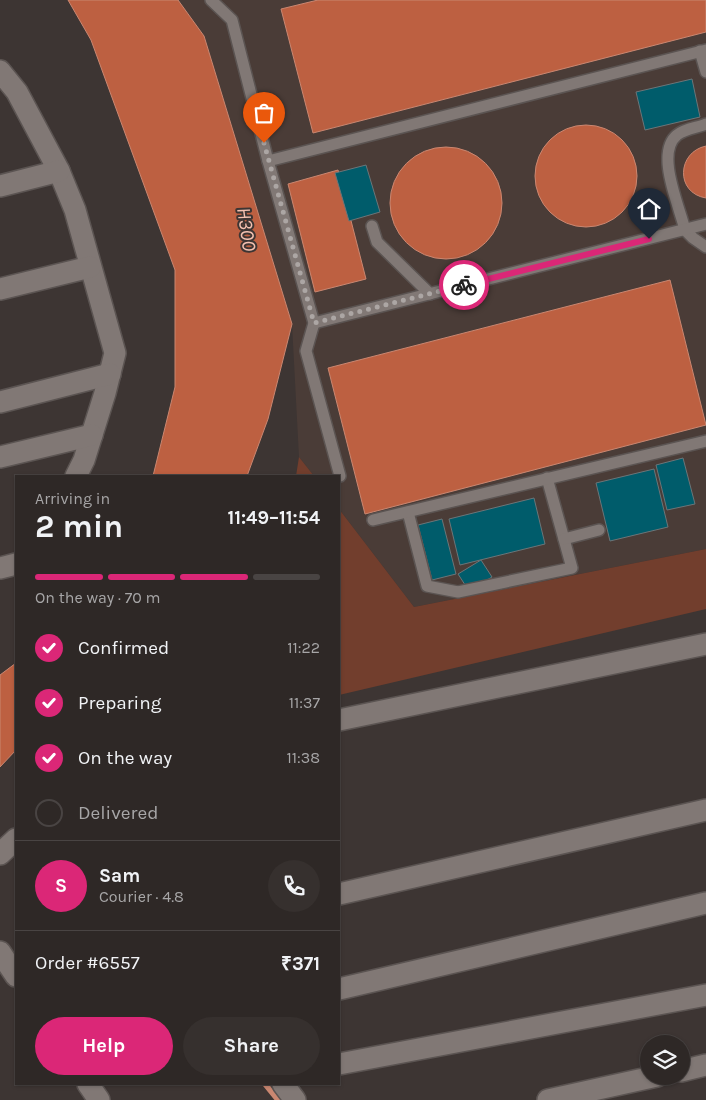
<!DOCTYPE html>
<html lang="en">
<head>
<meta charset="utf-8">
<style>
	:root { --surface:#2e2826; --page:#36302e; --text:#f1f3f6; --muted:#a7a6a7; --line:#494443; --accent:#db2777 }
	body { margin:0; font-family:Karla,sans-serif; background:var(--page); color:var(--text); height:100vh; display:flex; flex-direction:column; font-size:19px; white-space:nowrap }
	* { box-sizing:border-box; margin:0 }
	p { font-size:16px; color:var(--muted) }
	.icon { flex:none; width:28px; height:28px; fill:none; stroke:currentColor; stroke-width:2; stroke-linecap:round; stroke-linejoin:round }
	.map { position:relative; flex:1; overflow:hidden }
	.drawer { position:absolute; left:15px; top:475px; width:325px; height:610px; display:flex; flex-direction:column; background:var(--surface); border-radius:0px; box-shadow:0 1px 4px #0004,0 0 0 1px var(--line) }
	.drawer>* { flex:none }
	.fabs { position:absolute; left:640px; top:1035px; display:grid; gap:10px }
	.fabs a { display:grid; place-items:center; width:50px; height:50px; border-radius:50%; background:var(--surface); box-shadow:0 1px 4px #0004,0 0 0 1px var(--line); font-size:25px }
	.pin { position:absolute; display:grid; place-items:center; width:42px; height:42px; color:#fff; margin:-51px -21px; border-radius:50% 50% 50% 0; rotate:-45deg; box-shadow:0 0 5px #0007 }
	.pin .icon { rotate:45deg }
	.courier { position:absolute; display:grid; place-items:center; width:50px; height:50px; margin:-25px; border:4px solid #db2777; border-radius:50%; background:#fff; color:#222; box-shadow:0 1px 6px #0007 }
	.summary em { font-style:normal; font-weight:700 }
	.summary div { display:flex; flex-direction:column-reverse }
	.summary { display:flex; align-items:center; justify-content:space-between; height:85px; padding:0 20px }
	h1 { font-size:32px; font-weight:700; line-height:38px }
	.bar { display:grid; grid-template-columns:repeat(4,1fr); gap:8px 5px; align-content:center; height:60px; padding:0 20px }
	.bar i { height:6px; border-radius:4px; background:var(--line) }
	.bar .active { background:var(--accent) }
	.bar p { grid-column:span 4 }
	.line { display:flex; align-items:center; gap:12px; padding:0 20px; border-top:1px solid var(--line) }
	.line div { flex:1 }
	.round { display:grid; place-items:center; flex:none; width:52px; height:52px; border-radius:26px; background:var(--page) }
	ol { padding:0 20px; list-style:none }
	li { display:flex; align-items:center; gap:15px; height:55px }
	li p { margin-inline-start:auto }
	li .icon { padding:5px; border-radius:50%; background:var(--accent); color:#fff; stroke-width:4 }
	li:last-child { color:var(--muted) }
	li i { width:28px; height:28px; border:2px solid var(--line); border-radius:50% }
	.action { display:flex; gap:10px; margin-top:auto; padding:10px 20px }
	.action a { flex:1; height:58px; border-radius:30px; background:var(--accent); color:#fff; font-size:20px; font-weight:700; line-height:58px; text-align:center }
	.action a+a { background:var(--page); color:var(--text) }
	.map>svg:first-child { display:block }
	.built { fill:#4a3c37 }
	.green { fill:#723e2d }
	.water { fill:#bd6041; stroke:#ca8771 }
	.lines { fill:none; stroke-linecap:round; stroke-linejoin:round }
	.stream { stroke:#ca8771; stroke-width:5.5 }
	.building { fill:#005c6b; stroke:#6c7578 }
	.lane-casing { stroke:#5b5452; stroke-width:14 }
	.street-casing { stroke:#5b5452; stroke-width:24 }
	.lane { stroke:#817875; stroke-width:11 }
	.street { stroke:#817875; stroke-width:21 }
	.done { stroke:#aca6a4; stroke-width:5; stroke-dasharray:0 9 }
	.route { stroke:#db2777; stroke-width:6 }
	.labels { text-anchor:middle; stroke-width:4; stroke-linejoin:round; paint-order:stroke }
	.water-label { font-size:20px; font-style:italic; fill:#f4c1b0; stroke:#3d3533 }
</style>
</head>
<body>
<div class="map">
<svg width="706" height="1100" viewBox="0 0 706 1100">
	<rect width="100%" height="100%" fill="#3d3533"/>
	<polygon class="built" points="178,0 706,0 706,549 414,607 339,509 339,476 314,476 299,457 292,324 204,36"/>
	<g class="green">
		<polygon points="299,457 314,476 296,476"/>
		<polygon points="339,509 414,607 706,549 706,609 339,695"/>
	</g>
	<g class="water">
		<polygon points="68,0 178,0 204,36 292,324 268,419 247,476 153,476 175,387 175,270 91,40"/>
		<polygon points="318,0 706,0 706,32 313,133 281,9"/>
		<circle cx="586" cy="176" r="51"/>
		<path d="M706,146v52c-31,-5 -29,-46 0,-52z"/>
		<circle cx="446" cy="203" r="56"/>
		<polygon points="338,170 366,279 315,292 288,184"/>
		<polygon points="670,280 706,425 365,514 328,368"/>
		<polygon points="16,663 16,750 0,767 0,675"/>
	</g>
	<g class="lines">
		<polyline class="stream" points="265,1084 278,1100"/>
	</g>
	<g class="building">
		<polygon points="692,79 700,117 645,130 636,92"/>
		<polygon points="366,165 380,212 349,221 335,173"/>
		<polygon points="683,458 695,504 667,510 656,465"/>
		<polygon points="654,469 668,527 610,541 596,483"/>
		<polygon points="534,498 545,544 460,565 449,519"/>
		<polygon points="442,519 456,574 432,580 418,525"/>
		<polygon points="481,560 492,577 469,591 458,574"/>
	</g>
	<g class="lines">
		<g class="lane-casing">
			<g id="lane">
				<polyline points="211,0 232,20 268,161 314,323 306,351 340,476"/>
				<polyline points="700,51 706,72"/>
				<path d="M706,124c-9,4 -20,4 -29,11 -22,18 2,70 8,95l8,8 13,9"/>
				<polyline points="268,161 706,50"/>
				<polyline points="372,226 377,242 430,294"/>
				<polyline points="314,323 706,224"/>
				<polyline points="408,512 427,586 458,592 572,568 547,478"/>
				<polyline points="373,520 706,441"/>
				<polyline points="564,539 599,530"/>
			</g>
		</g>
		<g class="street-casing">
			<g id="street">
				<polyline points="0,71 17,92 59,171 75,210 115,353 105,393 84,460 76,476"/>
				<polyline points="0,186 59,171"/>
				<polyline points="0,289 90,267"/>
				<polyline points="0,402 110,374"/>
				<polyline points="0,457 92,435"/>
				<polyline points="0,568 16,564"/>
				<polyline points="339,720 706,644"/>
				<polyline points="0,854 16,839"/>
				<polyline points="339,894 706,810"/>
				<polyline points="0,952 16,976"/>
				<polyline points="339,989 706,903"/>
				<polyline points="339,1064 706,995"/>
				<polyline points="681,1071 706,1065"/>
				<polyline points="88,1084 99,1100"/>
				<polyline points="283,1084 295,1100"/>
				<polyline points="548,1100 657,1076"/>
			</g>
		</g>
		<use href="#lane" class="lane"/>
		<use href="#street" class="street"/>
	</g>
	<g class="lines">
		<polyline class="done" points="264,143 314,323 464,285"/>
		<polyline class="route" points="464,285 649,239"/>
	</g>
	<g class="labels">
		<g class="water-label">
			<text transform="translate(247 229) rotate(82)" y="7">H300</text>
		</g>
	</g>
</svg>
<div class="fabs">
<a><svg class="icon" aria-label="layers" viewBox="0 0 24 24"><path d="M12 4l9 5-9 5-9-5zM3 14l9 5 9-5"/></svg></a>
</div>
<div class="pin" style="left:264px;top:143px;background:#ea580c"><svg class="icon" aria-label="bag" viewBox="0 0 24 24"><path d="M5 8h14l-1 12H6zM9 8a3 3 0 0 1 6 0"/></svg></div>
<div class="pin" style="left:649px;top:239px;background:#1f2937"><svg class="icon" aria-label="home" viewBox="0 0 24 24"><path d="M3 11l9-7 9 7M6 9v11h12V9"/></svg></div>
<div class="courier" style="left:464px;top:285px"><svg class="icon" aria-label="bike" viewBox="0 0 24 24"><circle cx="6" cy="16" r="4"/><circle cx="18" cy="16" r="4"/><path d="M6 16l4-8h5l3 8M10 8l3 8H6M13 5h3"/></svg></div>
<section class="drawer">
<div class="summary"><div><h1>2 min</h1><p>Arriving in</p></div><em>11:49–11:54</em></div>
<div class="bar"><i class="active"></i><i class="active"></i><i class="active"></i><i></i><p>On the way · 70 m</p></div>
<ol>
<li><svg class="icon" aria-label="check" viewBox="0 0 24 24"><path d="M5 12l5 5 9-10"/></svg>Confirmed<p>11:22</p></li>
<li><svg class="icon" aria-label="check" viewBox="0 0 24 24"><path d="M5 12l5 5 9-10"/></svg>Preparing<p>11:37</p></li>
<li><svg class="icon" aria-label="check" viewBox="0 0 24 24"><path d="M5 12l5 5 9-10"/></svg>On the way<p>11:38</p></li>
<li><i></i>Delivered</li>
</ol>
<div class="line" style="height:90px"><b class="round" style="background:var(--accent);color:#fff">S</b><div><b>Sam</b><p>Courier · 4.8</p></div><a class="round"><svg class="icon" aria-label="phone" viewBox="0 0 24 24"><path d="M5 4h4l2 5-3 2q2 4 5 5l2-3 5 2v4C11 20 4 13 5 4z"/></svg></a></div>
<div class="line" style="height:65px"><div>Order #6557</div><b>₹371</b></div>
<div class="action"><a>Help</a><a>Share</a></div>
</section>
</div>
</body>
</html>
